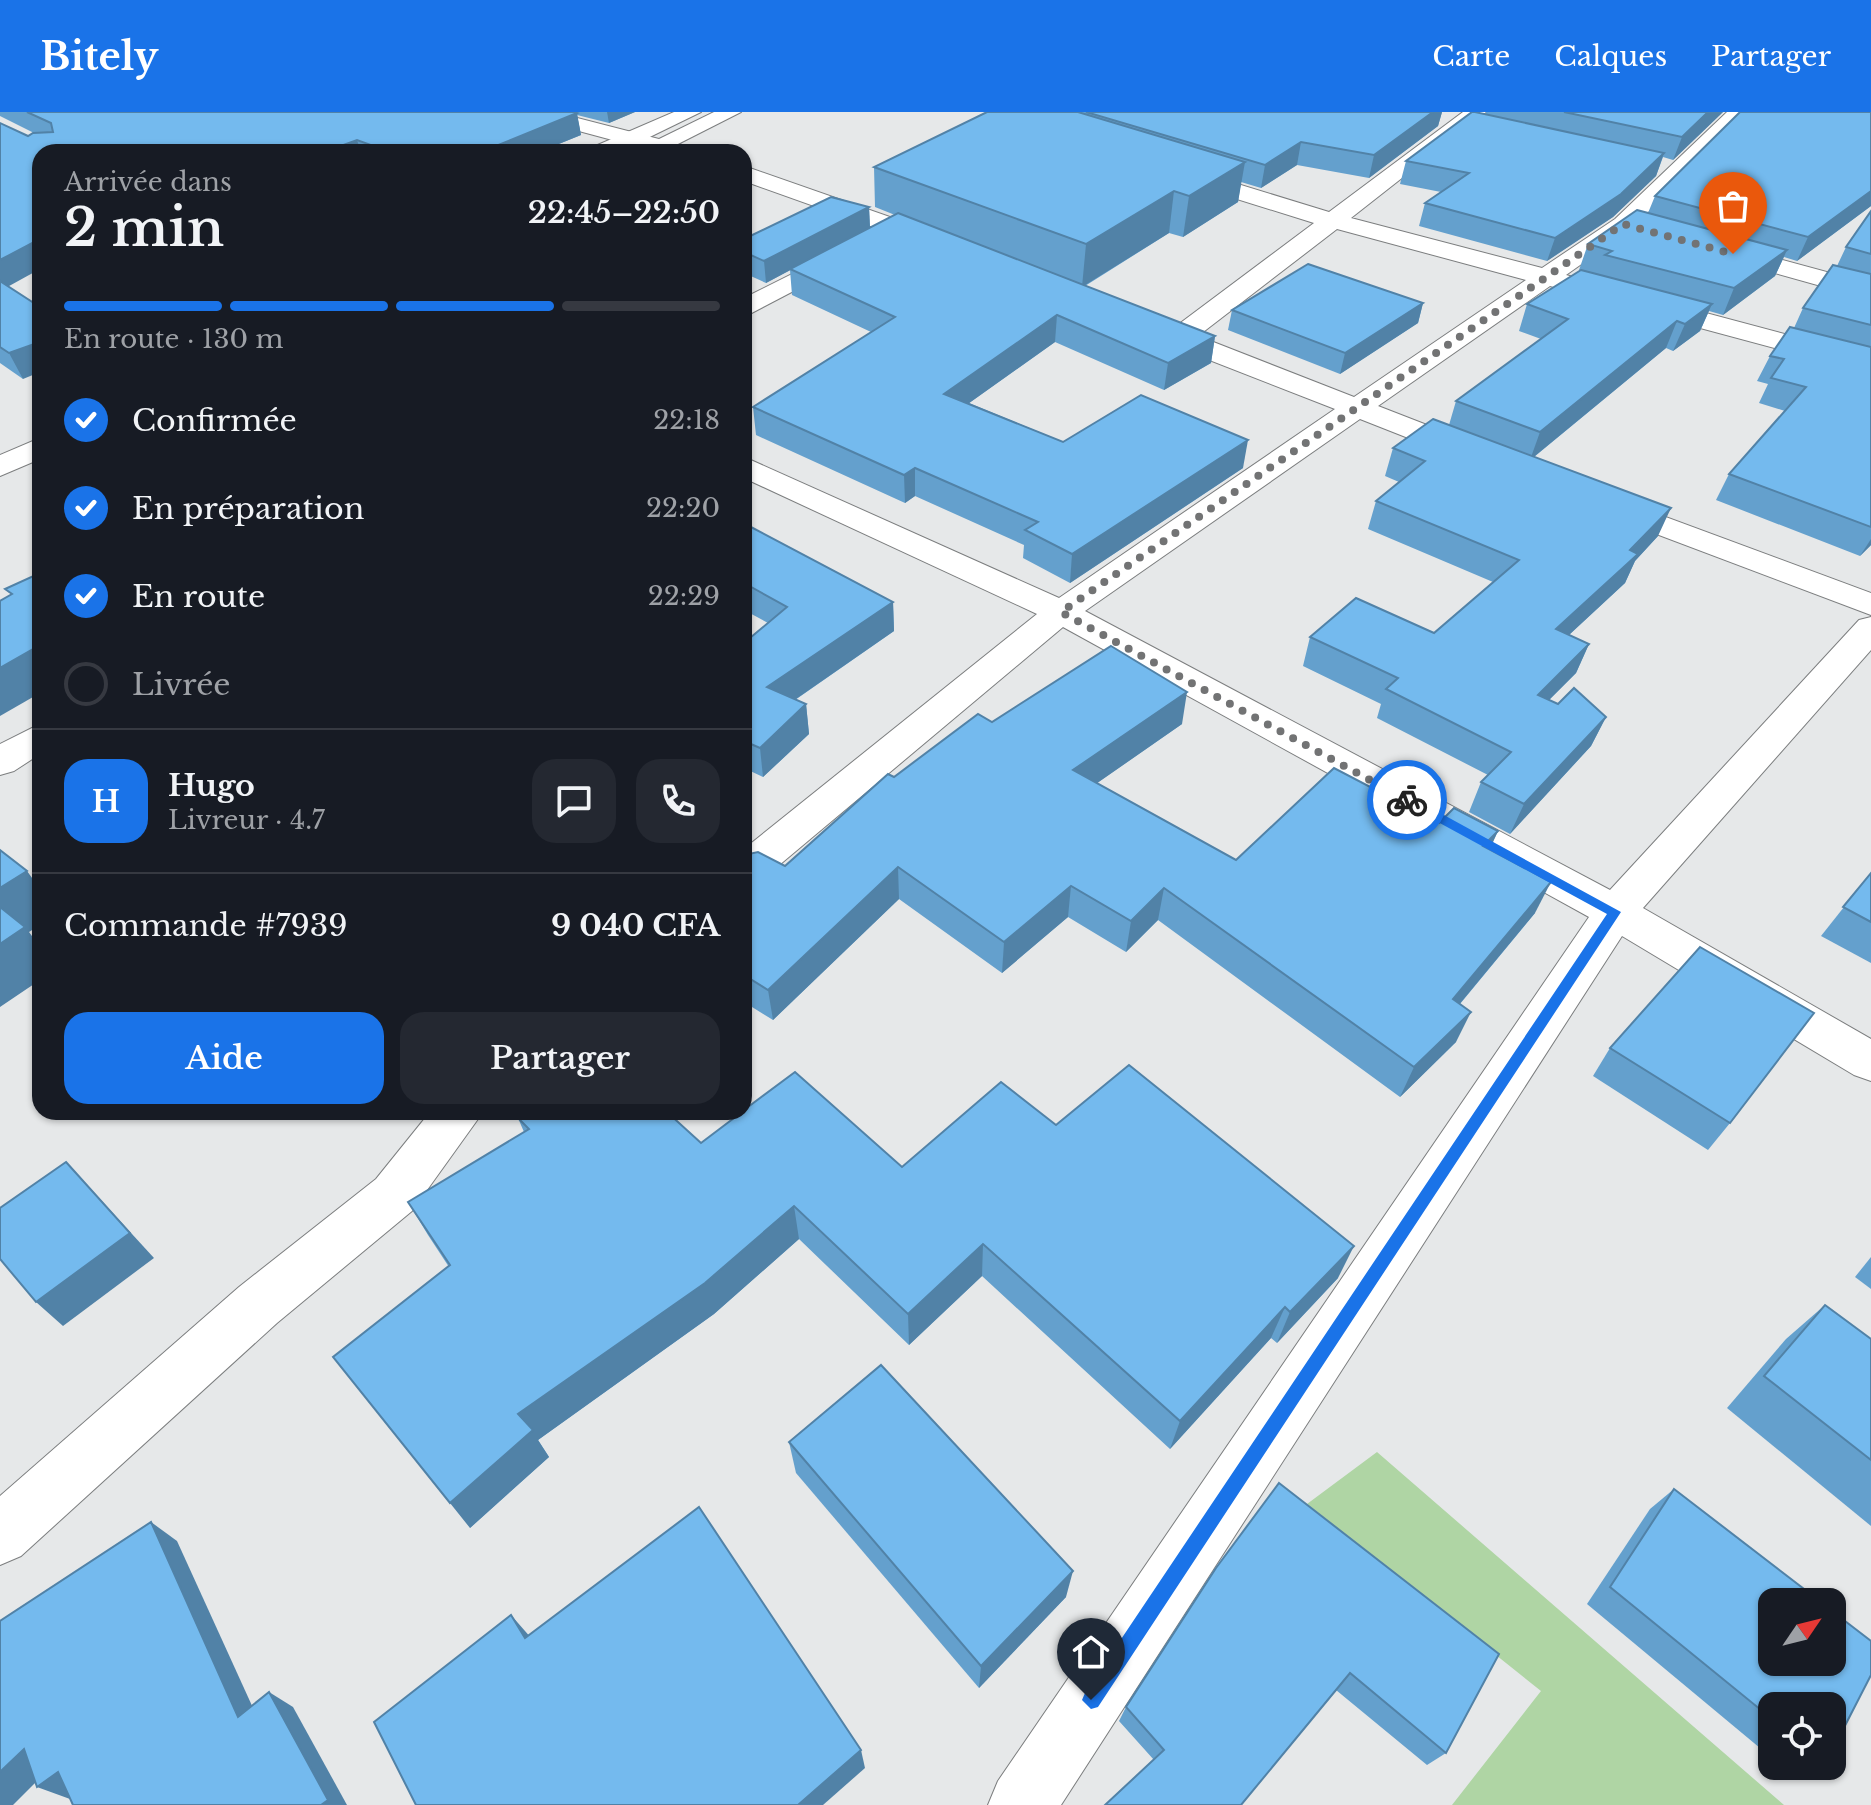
<!DOCTYPE html>
<html lang="fr">
<head>
<meta charset="utf-8">
<style>
	:root { --surface:#171b24; --page:#242831; --text:#f1f3f6; --muted:#9ea1a6; --line:#363941; --accent:#1a73e8 }
	body { margin:0; font-family:"Libre Baskerville",serif; background:var(--page); color:var(--text); height:100vh; display:flex; flex-direction:column; font-size:30px; white-space:nowrap }
	* { box-sizing:border-box; margin:0 }
	p { font-size:26px; color:var(--muted) }
	.icon { flex:none; width:44px; height:44px; fill:none; stroke:currentColor; stroke-width:2; stroke-linecap:round; stroke-linejoin:round }
	.map { position:relative; flex:1; overflow:hidden }
	.side { position:absolute; left:32px; top:32px; width:720px; height:976px; display:flex; flex-direction:column; background:var(--surface); border-radius:24px; box-shadow:0 2px 6px #0004 }
	.side>* { flex:none }
	.needle { width:52px; rotate:55deg }
	.fabs { position:absolute; left:1758px; top:1476px; display:grid; gap:16px }
	.fabs a { display:grid; place-items:center; width:88px; height:88px; border-radius:16px; background:var(--surface); box-shadow:0 2px 6px #0004; font-size:40px }
	.pin { position:absolute; display:grid; place-items:center; width:68px; height:68px; color:#fff; margin:-82px -34px; border-radius:50% 50% 50% 0; rotate:-45deg; box-shadow:0 0 8px #0007 }
	.pin .icon { rotate:45deg }
	.courier { position:absolute; display:grid; place-items:center; width:80px; height:80px; margin:-40px; border:6px solid #1a73e8; border-radius:50%; background:#fff; color:#222; box-shadow:0 2px 10px #0007 }
	.summary em { font-style:normal; font-weight:600 }
	.summary div { display:flex; flex-direction:column-reverse }
	.summary { display:flex; align-items:center; justify-content:space-between; height:136px; padding:0 32px }
	h1 { font-size:52px; font-weight:600; line-height:60px }
	.bar { display:grid; grid-template-columns:repeat(4,1fr); gap:12px 8px; align-content:center; height:96px; padding:0 32px }
	.bar i { height:10px; border-radius:6px; background:var(--line) }
	.bar .on { background:var(--accent) }
	.bar p { grid-column:span 4 }
	.line { display:flex; align-items:center; gap:20px; padding:0 32px; border-top:2px solid var(--line) }
	.line div { flex:1 }
	.round { display:grid; place-items:center; flex:none; width:84px; height:84px; border-radius:24px; background:var(--page) }
	ol { padding:0 32px; list-style:none }
	li { display:flex; align-items:center; gap:24px; height:88px }
	li p { margin-inline-start:auto }
	li .icon { padding:8px; border-radius:50%; background:var(--accent); color:#fff; stroke-width:4 }
	li:last-child { color:var(--muted) }
	li i { width:44px; height:44px; border:4px solid var(--line); border-radius:50% }
	.button { display:flex; gap:16px; margin-top:auto; padding:16px 32px }
	.button a { flex:1; height:92px; border-radius:24px; background:var(--accent); color:#fff; font-size:32px; font-weight:600; line-height:92px; text-align:center }
	.button a+a { background:var(--page); color:var(--text) }
	header { display:flex; align-items:center; gap:48px; box-sizing:border-box; height:112px; padding:0 40px; background:var(--accent); color:#fff }
	header strong { font-size:38px }
	nav { display:flex; gap:44px; margin-inline-start:auto; font-size:28px }
	.map>svg:first-child { display:block }
	.green { fill:#afd5a4 }
	.lines { fill:none; stroke-linecap:round; stroke-linejoin:round }
	.street-casing { stroke:#7c7e7f; stroke-width:2 }
	.highway-casing { stroke:#7c7e7f; stroke-width:2 }
	.street { fill:#fff; fill-rule:evenodd }
	.highway { fill:#fff; fill-rule:evenodd }
	.wall { fill:#64a0cd }
	.shaded-wall { fill:#5182a7 }
	.building { fill:#74baee; stroke:#5182a7; stroke-width:2 }
	.route { fill:#1a73e8 }
	.done { stroke:#727374; stroke-width:8; stroke-dasharray:0 14.4 }
</style>
</head>
<body>
<header>
<strong>Bitely</strong>
<nav><a>Carte</a><a>Calques</a><a>Partager</a></nav>
</header>
<div class="map">
<svg width="1871" height="1693" viewBox="0 0 1871 1693">
	<rect width="100%" height="100%" fill="#e6e8e9"/>
	<polygon class="green" points="1377,1340 1784,1693 1452,1693 1541,1579 1307,1392"/>
	<g class="lines">
		<g class="street-casing">
			<g id="street">
				<polygon points="520,0 554,0 690,35 693,40 657,40 523,4"/>
				<path d="M1463,0h23l-135,106 191,50 73,-49 112,-107h22l-118,117 -65,46 11,3 4,5 -4,5 -9,3 -18,-5 -172,120 103,40 4,6 -4,6h-22l-99,-39 -275,192 525,279 249,-270 12,-3v33l-228,258 228,131v42l-17,-6 -232,-139 -561,869h-73l10,-24 591,-864 -526,-290 -304,255 -15,4v-37l293,-235 -293,-136v-21l315,141 276,-189 -187,-73 -3,-6 3,-6 10,-2 17,5 139,-104 -138,-43 -3,-5 3,-5h16l137,42zM1337,117l189,51 -172,117 -156,-61z"/>
				<polygon points="744,54 947,125 950,130 938,137 929,135 744,69"/>
				<polygon points="1723,132 1871,172 1871,188 1714,144 1711,139 1714,134"/>
				<polygon points="842,137 854,144 851,149 744,205 744,186"/>
				<polygon points="1646,185 1871,245 1871,262 1637,199 1633,193"/>
				<polygon points="1609,384 1871,481 1871,503 1598,400 1593,393 1598,386"/>
				<polygon points="40,612 40,642 14,659 0,663 0,632"/>
				<polygon points="430,1000 483,1000 412,1099 277,1211 21,1444 0,1453 0,1384 239,1175 376,1067"/>
			</g>
		</g>
		<g class="highway-casing">
			<g id="highway">
				<polygon points="674,0 701,0 619,40 590,40 593,35"/>
				<polygon points="714,0 741,0 674,34 666,36 655,29"/>
				<polygon points="40,326 40,347 0,364 0,343"/>
			</g>
		</g>
		<use href="#street" class="street"/>
		<use href="#highway" class="highway"/>
	</g>
	<g class="wall">
		<polygon points="0,0 635,0 609,11 577,3 581,23 539,40 40,40 8,174 23,267 0,251 0,11 28,24 34,21 0,4"/>
		<polygon points="987,0 1442,0 1438,14 1369,66 1297,53 1261,76 1241,70 1238,90 1183,125 1169,121 1085,174 1215,224 1211,251 1164,278 1055,230 969,291 1063,330 1243,356 1070,471 1023,446 1024,433 915,384 905,391 756,323 753,295 871,220 792,183 790,158 766,171 744,161 744,127 869,95 870,116 895,103 875,95 874,55"/>
		<polygon points="1486,0 1723,0 1673,48 1663,45 1656,64 1613,105 1547,149 1419,114 1425,91 1441,80 1400,72 1406,49 1486,2"/>
		<polygon points="1871,0 1871,94 1797,149 1784,145 1775,164 1723,203 1709,199 1700,219 1673,239 1666,236 1534,345 1658,424 1635,449 1625,471 1569,523 1589,532 1576,561 1549,588 1558,592 1606,605 1591,634 1510,722 1469,700 1481,670 1488,663 1377,606 1381,592 1303,554 1310,525 1434,521 1493,470 1368,417 1376,389 1399,370 1385,364 1393,336 1449,313 1456,289 1541,227 1519,219 1527,192 1580,159 1579,158 1588,132 1648,101 1655,84"/>
		<polygon points="1871,99 1871,433 1860,444 1716,388 1729,362 1785,299 1759,291 1768,272 1757,269 1770,244 1794,216 1803,196 1837,154 1846,135"/>
		<polygon points="1423,191 1418,211 1340,262 1228,218 1232,198"/>
		<polygon points="744,417 893,490 894,519 795,588 806,592 809,622 763,665 744,656 744,531 768,511 744,498"/>
		<polygon points="992,610 1182,612 1097,671 1236,748 1439,711 1498,719 1489,737 1535,801 1460,892 1456,930 1400,985 1158,808 1126,840 1068,805 1002,861 899,787 773,908 744,890 744,743 785,754 894,665"/>
		<polygon points="1871,761 1871,851 1821,824"/>
		<polygon points="1610,936 1730,1011 1708,1038 1593,964"/>
		<polygon points="518,1006 701,1031 902,1055 1056,1013 1338,1166 1277,1231 1271,1226 1170,1337 982,1164 909,1233 799,1127 714,1202 538,1328 549,1345 470,1416 449,1155 428,1123 408,1090 524,1020"/>
		<polygon points="1871,1145 1871,1177 1855,1165"/>
		<polygon points="1825,1193 1871,1227 1871,1414 1727,1296 1786,1227"/>
		<polygon points="789,1330 1066,1485 979,1576 796,1361"/>
		<polygon points="1279,1371 1446,1641 1427,1653 1336,1578 1154,1648 1119,1609 1126,1595"/>
		<polygon points="1674,1377 1772,1594 1772,1646 1587,1492 1650,1397"/>
		<polygon points="1781,1654 1818,1654 1793,1664"/>
	</g>
	<g class="shaded-wall">
		<polygon points="607,0 635,0 609,11"/>
		<polygon points="1433,0 1442,0 1438,14 1369,66 1374,43"/>
		<polygon points="1708,0 1723,0 1673,48 1682,25"/>
		<polygon points="577,1 581,23 539,40 481,40"/>
		<polygon points="357,28 361,40 324,40"/>
		<polygon points="1301,30 1297,53 1261,76 1265,53"/>
		<polygon points="1664,41 1656,64 1613,105 1547,149 1555,126"/>
		<polygon points="1245,50 1238,90 1183,125 1189,84"/>
		<polygon points="1174,79 1169,121 1082,175 1086,132"/>
		<polygon points="1871,79 1871,94 1797,149 1808,125"/>
		<polygon points="869,95 870,116 766,171 764,149"/>
		<polygon points="40,127 40,157 0,179 0,148"/>
		<polygon points="1787,138 1775,164 1723,203 1734,176"/>
		<polygon points="1423,191 1418,211 1340,262 1345,241"/>
		<polygon points="1712,192 1700,219 1673,239 1685,212"/>
		<polygon points="1057,203 1055,230 944,309 944,282"/>
		<polygon points="1677,209 1666,236 1530,348 1540,320"/>
		<polygon points="1215,224 1211,251 1164,278 1168,251"/>
		<polygon points="40,230 40,260 23,267 9,241"/>
		<polygon points="1248,328 1243,356 1070,471 1072,442"/>
		<polygon points="915,356 915,384 905,391 904,363"/>
		<polygon points="1671,396 1658,424 1635,449 1625,471 1544,546 1556,517"/>
		<polygon points="1871,427 1871,433 1860,444"/>
		<polygon points="893,490 894,519 770,605 767,575"/>
		<polygon points="1589,532 1576,561 1525,612 1538,583"/>
		<polygon points="40,533 40,581 0,604 0,556"/>
		<polygon points="1187,580 1182,612 1070,690 1073,658"/>
		<polygon points="806,592 809,622 763,665 760,636"/>
		<polygon points="1606,605 1591,634 1510,722 1524,692"/>
		<polygon points="1498,719 1484,750 1483,734"/>
		<polygon points="898,755 899,787 773,908 768,878"/>
		<polygon points="27,759 40,777 40,813 29,820 40,835 40,868 0,895 0,776"/>
		<polygon points="1551,770 1535,801 1438,918 1453,887"/>
		<polygon points="1071,774 1068,805 1002,861 1004,830"/>
		<polygon points="1164,776 1158,808 1126,840 1131,809"/>
		<polygon points="1471,900 1456,930 1400,985 1414,955"/>
		<polygon points="66,1050 154,1146 63,1214 36,1190"/>
		<polygon points="794,1094 799,1127 714,1202 538,1328 549,1345 470,1416 450,1391 518,1302"/>
		<polygon points="983,1132 982,1164 909,1233 908,1202"/>
		<polygon points="1354,1134 1338,1166 1277,1231 1290,1200"/>
		<polygon points="1285,1195 1271,1226 1170,1337 1180,1309"/>
		<polygon points="151,1410 177,1429 263,1618 238,1605"/>
		<polygon points="1073,1459 1066,1485 979,1576 981,1554"/>
		<polygon points="511,1503 532,1527 525,1526"/>
		<polygon points="269,1580 293,1595 347,1693 321,1693"/>
		<polygon points="24,1637 57,1649 13,1693 0,1693 0,1660"/>
		<polygon points="861,1638 865,1656 823,1693 798,1693"/>
		<polygon points="58,1660 70,1687 37,1675"/>
	</g>
	<g class="building">
		<polygon points="27,0 574,0 577,1 481,40 390,40 357,28 324,40 40,40 40,127 0,148 0,11 28,24 33,21 53,20 51,11"/>
		<polygon points="987,0 1078,0 1245,50 1189,84 1174,79 1086,132 874,55"/>
		<polygon points="1086,0 1433,0 1374,43 1301,30 1265,53"/>
		<polygon points="1472,0 1475,0 1664,41 1621,82 1555,126 1425,91 1469,61 1406,49"/>
		<polygon points="1564,0 1708,0 1682,25"/>
		<polygon points="1740,0 1871,0 1871,79 1808,125 1655,84"/>
		<polygon points="831,85 869,95 764,149 744,140 744,127"/>
		<polygon points="1637,98 1787,138 1734,176 1605,143 1612,139 1588,132"/>
		<polygon points="1871,99 1871,142 1846,135"/>
		<polygon points="898,101 1215,224 1168,251 1057,203 944,282 1063,330 1141,283 1248,328 1072,442 1025,418 1038,410 915,356 904,363 753,295 895,205 790,157"/>
		<polygon points="1308,152 1423,191 1345,241 1232,198"/>
		<polygon points="1833,153 1871,162 1871,213 1803,196"/>
		<polygon points="1581,158 1712,192 1685,212 1677,209 1540,320 1456,289 1568,207 1527,192"/>
		<polygon points="0,169 40,195 40,230 9,241 0,235"/>
		<polygon points="1790,215 1871,235 1871,415 1729,362 1806,275 1771,266 1784,247 1770,244"/>
		<polygon points="1433,307 1671,396 1630,438 1638,442 1556,517 1589,532 1538,583 1558,592 1574,576 1606,605 1524,692 1481,670 1511,640 1386,577 1398,566 1310,525 1356,486 1434,521 1519,448 1376,389 1425,349 1393,336"/>
		<polygon points="749,414 893,490 767,575 806,592 760,636 744,629 744,531 787,495 744,471 744,417"/>
		<polygon points="40,461 40,533 0,556 0,489 12,482 5,477"/>
		<polygon points="1111,534 1187,580 1073,658 1236,748 1334,656 1439,711 1454,696 1498,719 1483,734 1551,770 1453,887 1471,900 1414,955 1164,776 1131,809 1071,774 1004,830 898,755 768,878 744,863 744,743 758,740 785,754 888,662 894,665 978,602 992,610"/>
		<polygon points="0,738 27,759 0,776"/>
		<polygon points="1871,761 1871,810 1843,795"/>
		<polygon points="0,795 25,815 0,832"/>
		<polygon points="1700,835 1814,901 1730,1011 1610,936"/>
		<polygon points="1129,953 1354,1134 1290,1200 1285,1195 1180,1309 983,1132 908,1202 794,1094 705,1171 518,1302 533,1318 450,1391 333,1245 450,1153 408,1090 529,1017 518,1006 526,1000 667,1000 701,1031 742,1000 744,1000 744,998 795,960 902,1055 1001,970 1056,1013"/>
		<polygon points="66,1050 130,1121 36,1190 0,1147 0,1096"/>
		<polygon points="1825,1193 1871,1227 1871,1348 1764,1264"/>
		<polygon points="881,1253 1073,1459 981,1554 789,1330"/>
		<polygon points="1279,1371 1499,1542 1446,1641 1350,1561 1241,1693 1105,1693 1164,1638 1126,1595 1216,1456"/>
		<polygon points="1674,1377 1821,1490 1772,1490 1772,1550 1832,1550 1832,1499 1871,1529 1871,1563 1832,1639 1832,1594 1772,1594 1772,1607 1610,1475"/>
		<polygon points="699,1395 861,1638 798,1693 416,1693 374,1610 511,1503 525,1526"/>
		<polygon points="151,1410 238,1605 269,1580 328,1688 321,1693 73,1693 58,1660 37,1675 24,1637 0,1660 0,1509"/>
	</g>
	<polygon class="route" points="1403,685 1411,685 1621,800 1098,1595 1091,1597 1082,1588 1085,1581 1607,802 1403,691"/>
	<g class="lines">
		<polyline class="done" points="1407,688 1061,500 1623,112 1733,142"/>
	</g>
</svg>
<div class="fabs">
<a><svg class="needle" viewBox="-14 -14 28 28"><path d="M0-13l5 13h-10z" fill="#e53935"/><path d="M0 13l5-13h-10z" fill="#9ea1a6"/></svg></a>
<a><svg class="icon" aria-label="locate" viewBox="0 0 24 24"><circle cx="12" cy="12" r="6"/><path d="M12 2v4M12 18v4M2 12h4M18 12h4"/></svg></a>
</div>
<div class="pin" style="left:1733px;top:142px;background:#ea580c"><svg class="icon" aria-label="bag" viewBox="0 0 24 24"><path d="M5 8h14l-1 12H6zM9 8a3 3 0 0 1 6 0"/></svg></div>
<div class="pin" style="left:1091px;top:1588px;background:#1f2937"><svg class="icon" aria-label="home" viewBox="0 0 24 24"><path d="M3 11l9-7 9 7M6 9v11h12V9"/></svg></div>
<div class="courier" style="left:1407px;top:688px"><svg class="icon" aria-label="bike" viewBox="0 0 24 24"><circle cx="6" cy="16" r="4"/><circle cx="18" cy="16" r="4"/><path d="M6 16l4-8h5l3 8M10 8l3 8H6M13 5h3"/></svg></div>
<section class="side">
<div class="summary"><div><h1>2 min</h1><p>Arrivée dans</p></div><em>22:45–22:50</em></div>
<div class="bar"><i class="on"></i><i class="on"></i><i class="on"></i><i></i><p>En route · 130 m</p></div>
<ol>
<li><svg class="icon" aria-label="check" viewBox="0 0 24 24"><path d="M5 12l5 5 9-10"/></svg>Confirmée<p>22:18</p></li>
<li><svg class="icon" aria-label="check" viewBox="0 0 24 24"><path d="M5 12l5 5 9-10"/></svg>En préparation<p>22:20</p></li>
<li><svg class="icon" aria-label="check" viewBox="0 0 24 24"><path d="M5 12l5 5 9-10"/></svg>En route<p>22:29</p></li>
<li><i></i>Livrée</li>
</ol>
<div class="line" style="height:144px"><b class="round" style="background:var(--accent);color:#fff">H</b><div><b>Hugo</b><p>Livreur · 4.7</p></div><a class="round"><svg class="icon" aria-label="chat" viewBox="0 0 24 24"><path d="M4 5h16v11H9l-5 4z"/></svg></a><a class="round"><svg class="icon" aria-label="phone" viewBox="0 0 24 24"><path d="M5 4h4l2 5-3 2q2 4 5 5l2-3 5 2v4C11 20 4 13 5 4z"/></svg></a></div>
<div class="line" style="height:104px"><div>Commande #7939</div><b>9 040 CFA</b></div>
<div class="button"><a>Aide</a><a>Partager</a></div>
</section>
</div>
</body>
</html>
